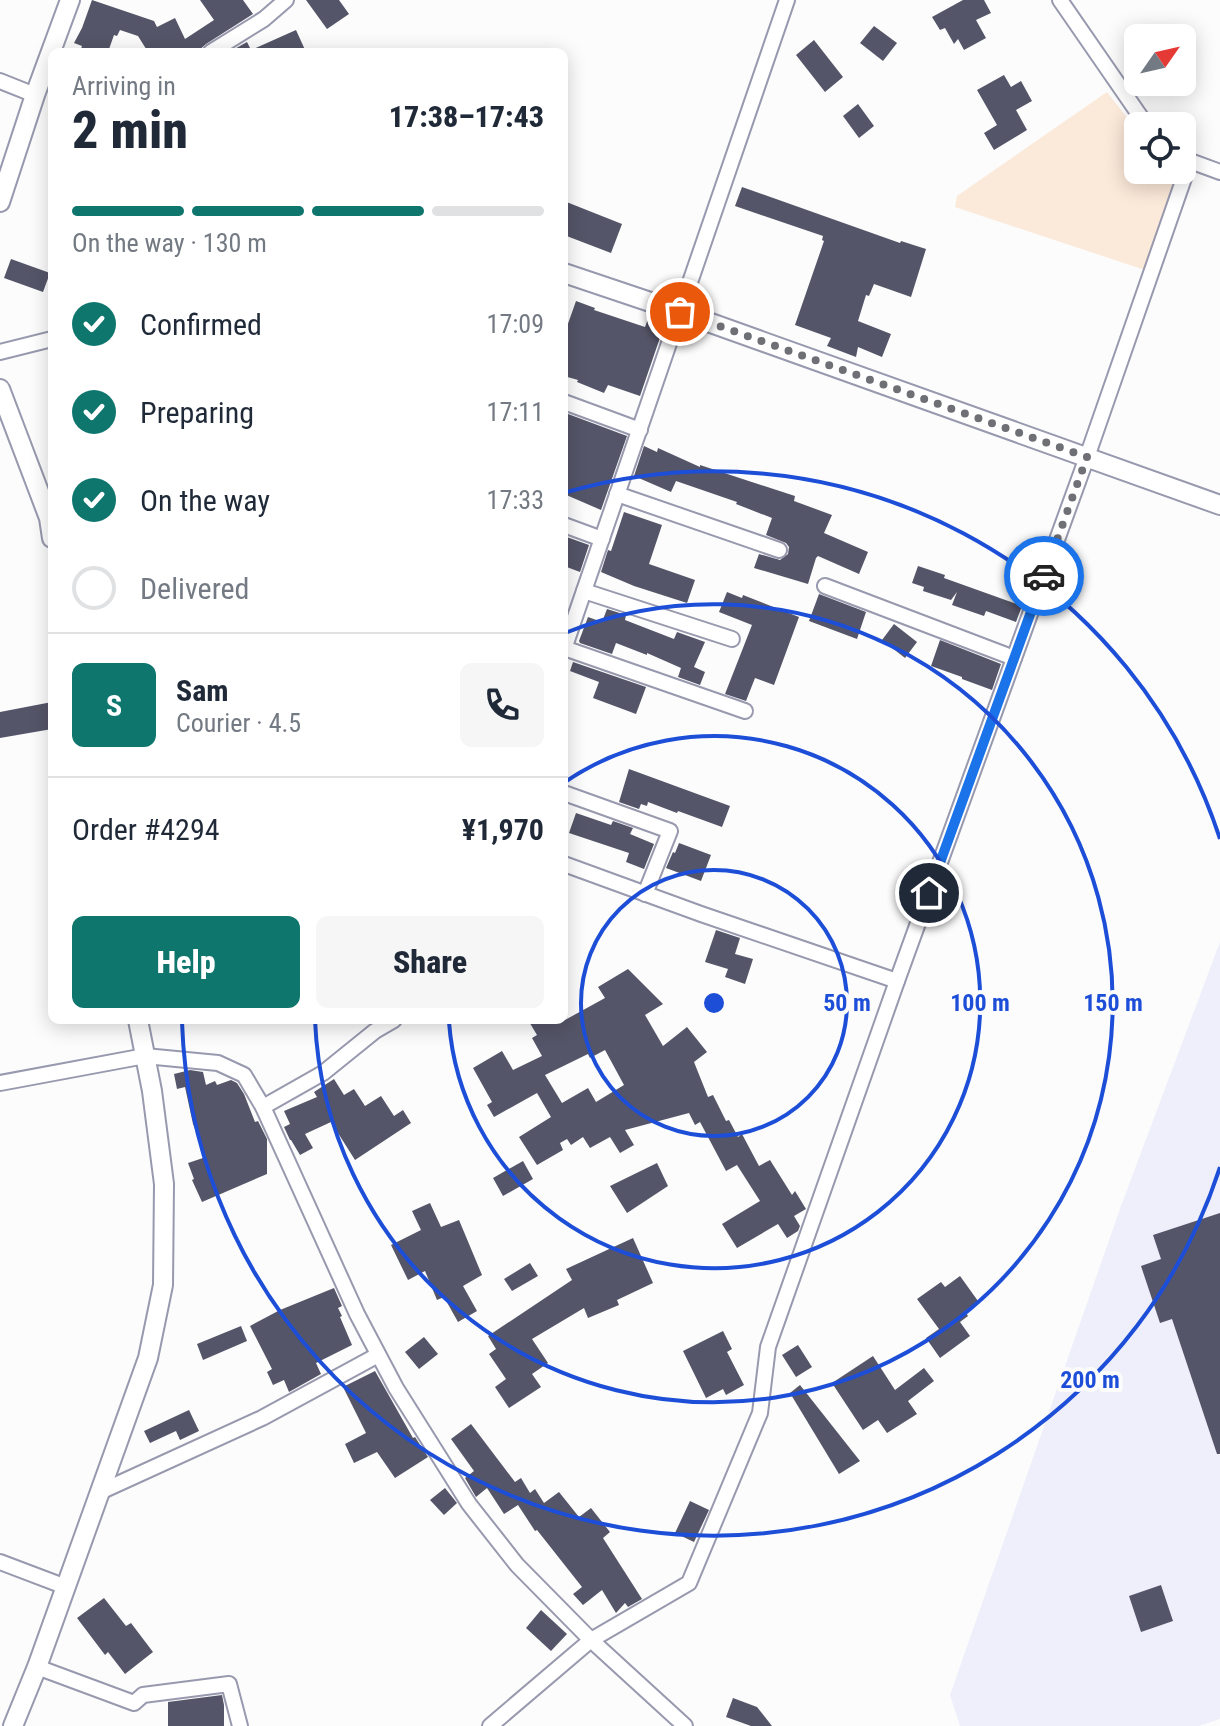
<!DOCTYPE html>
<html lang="en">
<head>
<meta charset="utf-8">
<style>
	:root { --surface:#fff; --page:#f6f6f7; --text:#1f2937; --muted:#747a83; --line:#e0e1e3; --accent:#0f766e }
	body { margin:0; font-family:"Roboto Condensed",sans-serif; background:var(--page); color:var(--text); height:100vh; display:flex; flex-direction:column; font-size:30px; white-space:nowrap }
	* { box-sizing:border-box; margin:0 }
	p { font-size:26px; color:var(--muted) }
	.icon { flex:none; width:44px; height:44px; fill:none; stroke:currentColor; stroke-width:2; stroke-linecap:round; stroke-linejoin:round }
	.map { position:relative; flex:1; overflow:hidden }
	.sheet { position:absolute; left:48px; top:48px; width:520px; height:976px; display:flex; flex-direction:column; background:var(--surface); border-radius:12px; box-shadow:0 4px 20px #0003 }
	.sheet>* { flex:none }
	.needle { width:52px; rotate:56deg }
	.tools { position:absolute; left:1124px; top:24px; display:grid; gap:16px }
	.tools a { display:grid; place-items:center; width:72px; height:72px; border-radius:12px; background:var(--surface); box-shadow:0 4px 20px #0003; font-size:40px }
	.pin { position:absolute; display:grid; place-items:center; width:68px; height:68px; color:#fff; margin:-34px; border:4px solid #fff; border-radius:50%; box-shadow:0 2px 8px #0007 }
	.courier { position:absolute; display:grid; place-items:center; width:80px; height:80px; margin:-40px; border:6px solid #1a73e8; border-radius:50%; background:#fff; color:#222; box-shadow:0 2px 10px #0007 }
	.summary em { font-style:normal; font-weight:800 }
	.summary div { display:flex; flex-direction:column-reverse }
	.summary { display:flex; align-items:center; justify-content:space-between; height:136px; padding:0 24px }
	h1 { font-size:52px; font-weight:800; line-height:60px }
	.bar { display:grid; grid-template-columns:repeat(4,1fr); gap:12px 8px; align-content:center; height:96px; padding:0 24px }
	.bar i { height:10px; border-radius:6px; background:var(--line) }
	.bar .on { background:var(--accent) }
	.bar p { grid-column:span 4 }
	.line { display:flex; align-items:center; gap:20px; padding:0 24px; border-top:2px solid var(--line) }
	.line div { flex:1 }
	.round { display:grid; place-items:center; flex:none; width:84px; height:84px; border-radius:12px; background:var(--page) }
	ol { padding:0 24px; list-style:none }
	li { display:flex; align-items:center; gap:24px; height:88px }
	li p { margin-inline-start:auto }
	li .icon { padding:8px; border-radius:50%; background:var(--accent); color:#fff; stroke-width:4 }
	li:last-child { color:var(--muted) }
	li i { width:44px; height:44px; border:4px solid var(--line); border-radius:50% }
	.primary-button { display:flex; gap:16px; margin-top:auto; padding:16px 24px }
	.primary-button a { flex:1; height:92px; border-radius:12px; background:var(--accent); color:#fff; font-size:32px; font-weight:800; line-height:92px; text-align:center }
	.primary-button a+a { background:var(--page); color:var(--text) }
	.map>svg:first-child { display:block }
	.built { fill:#efeffb }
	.green { fill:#fbe9d9 }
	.building { fill:#555569; fill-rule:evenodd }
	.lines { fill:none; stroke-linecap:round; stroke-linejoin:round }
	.minor-casing { stroke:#9899ae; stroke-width:18 }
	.tertiary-casing { stroke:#9899ae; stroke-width:22 }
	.minor { stroke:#fff; stroke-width:14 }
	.tertiary { stroke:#fff; stroke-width:18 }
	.done { stroke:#6f7075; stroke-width:8; stroke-dasharray:0 14.4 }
	.route { stroke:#1a73e8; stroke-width:10 }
	.ring { fill:none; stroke:#1d4ed8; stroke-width:4 }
	.centre { fill:#1d4ed8; stroke:#fbfcfb; stroke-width:4 }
	.ring-label { font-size:24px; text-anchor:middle; font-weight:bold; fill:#1d4ed8; stroke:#fbfcfb; stroke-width:8; stroke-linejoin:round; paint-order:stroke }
</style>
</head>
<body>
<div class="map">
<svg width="1220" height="1726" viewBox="0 0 1220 1726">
	<rect width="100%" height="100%" fill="#fbfcfb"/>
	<polygon class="built" points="1220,942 1220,1719 1199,1726 960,1726 950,1695 1121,1206"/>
	<polygon class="green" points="1107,92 1138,132 1138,170 1177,170 1145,270 955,207 957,196"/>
	<g class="building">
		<polygon points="92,0 154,21 157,27 175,18 185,39 214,20 200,0 243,0 253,14 206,44 197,52 148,52 138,36 120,30 117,36 114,35 108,52 80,52 82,46 74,43 82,28"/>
		<polygon points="306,0 339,0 349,14 327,29"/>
		<polygon points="963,0 984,0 991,13 976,20 986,38 964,50 958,39 954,44 945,28 940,30 932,17"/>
		<polygon points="874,26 897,43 883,61 860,43"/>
		<polygon points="296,30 306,52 231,51 247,42 251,50"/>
		<polygon points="814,40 843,77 825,92 796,55"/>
		<polygon points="1004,75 1011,87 1021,81 1032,101 1016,110 1027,130 994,150 984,133 997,125 977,90"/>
		<polygon points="858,104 874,126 859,138 843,116"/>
		<polygon points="742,187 900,243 901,241 926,249 911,297 874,284 869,296 866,295 858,321 891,334 882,357 858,347 856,357 827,346 831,338 795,325 824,241 822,240 823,236 735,206"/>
		<polygon points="564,201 622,224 611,253 564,235"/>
		<polygon points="11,259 50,273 43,292 4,278"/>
		<polygon points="576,301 595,308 594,310 645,327 648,319 664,326 640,396 608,385 604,393 577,382 578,380 564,376 564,335"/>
		<polygon points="568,414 627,436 601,510 564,494 564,425"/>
		<polygon points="644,446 657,452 658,448 700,467 700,465 795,496 794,501 832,515 824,533 868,552 859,574 818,556 816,558 808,584 754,568 759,554 780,560 788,554 789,547 786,543 766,535 772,518 736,504 737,502 676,481 671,492 634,476"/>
		<polygon points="624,512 662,525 649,564 695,580 687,603 634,586 601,572 608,550 611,551"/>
		<polygon points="564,536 589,545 580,572 564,566"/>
		<polygon points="918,566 945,575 944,578 1022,606 1016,622 986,611 984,616 952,605 957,592 951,600 923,591 924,587 912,583"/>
		<polygon points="727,592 742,598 743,595 799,617 774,685 755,678 746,701 725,694 752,625 719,612"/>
		<polygon points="819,594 866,612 857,639 809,621"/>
		<polygon points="607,609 626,615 625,620 674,639 677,632 705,642 694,667 705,672 700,685 678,677 681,668 647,653 647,655 616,643 612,654 580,643 579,641 588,617 602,622"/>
		<polygon points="894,624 917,642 905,658 882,640"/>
		<polygon points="940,640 1001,664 992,690 962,679 962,677 931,666"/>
		<polygon points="573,662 646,687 636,714 593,698 599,682 570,671"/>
		<polygon points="52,702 52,729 0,738 0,712"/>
		<polygon points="629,769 730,806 722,827 678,811 677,813 648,802 647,806 641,804 639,809 619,802"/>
		<polygon points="576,813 611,825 613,821 633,828 630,834 654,844 644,869 626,862 629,853 569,833"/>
		<polygon points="679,843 711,855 701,881 666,868 673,852 675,853"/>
		<polygon points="716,930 740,938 735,954 753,959 745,984 725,977 728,969 705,962"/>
		<path d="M628,969l35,35 -18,11 18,31 24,-19 20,25 -13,10 14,35 5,-2 13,26 3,-1 9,17 4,-3 17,32 11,-6 22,35 3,-4 11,18 -12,7 6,10 -2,5 -11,7 -9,-14 -41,24 -15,-24 38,-23 -23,-36 -11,6 -26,-49 -5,3 -6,-12 -64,17 9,15 -14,8 -10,-16 -20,11 -7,-11 -12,8 -4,-6 -7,4 3,7 -26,15 -18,-28 32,-20 -14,-24 -43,24 -7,-12 5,-3 -19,-34 29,-17 11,19 29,-14 -10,-18 5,-3 -9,-15h37l40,-22 -7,-11zM605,1050l19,35 -28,17 -8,-14 -26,15 -17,-28 43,-21 2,4z"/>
		<polygon points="190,1070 203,1072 206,1085 215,1081 217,1085 231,1080 237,1083 244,1094 255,1122 258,1121 267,1139 267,1174 202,1202 192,1180 194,1179 188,1163 206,1157 193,1124 185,1087 177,1089 174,1074"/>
		<polygon points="334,1079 344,1095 354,1089 365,1106 381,1096 394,1116 403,1110 411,1123 355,1160 331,1122 305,1134 313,1148 300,1155 291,1140 290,1140 284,1127 290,1124 284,1111 317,1097 314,1092"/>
		<polygon points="523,1161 533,1179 503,1196 493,1178"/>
		<polygon points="657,1163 668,1186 627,1213 610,1186"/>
		<polygon points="430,1203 441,1227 459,1220 482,1275 463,1286 477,1311 458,1322 444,1297 437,1300 425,1271 408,1280 391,1245 421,1230 412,1211"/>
		<polygon points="1220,1213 1220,1454 1217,1454 1172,1319 1160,1323 1141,1266 1161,1259 1153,1235"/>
		<polygon points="633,1238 653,1283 617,1300 619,1305 588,1318 584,1308 532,1339 548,1363 532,1374 541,1387 509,1408 495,1387 506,1379 489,1354 496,1349 488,1336 572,1280 566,1269"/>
		<polygon points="530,1263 538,1276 512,1291 504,1279"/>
		<polygon points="960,1276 978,1301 965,1311 968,1316 960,1322 970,1336 940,1358 926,1338 939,1329 917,1299 941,1282 945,1287"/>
		<polygon points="334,1288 342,1306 338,1308 342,1316 340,1317 352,1345 316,1363 321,1374 289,1392 284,1380 273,1385 267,1372 272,1369 250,1326 280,1310"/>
		<polygon points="241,1326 247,1341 203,1360 197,1344"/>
		<polygon points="723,1331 732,1349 727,1352 744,1385 726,1395 723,1389 706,1398 683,1351"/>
		<polygon points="424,1337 438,1354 419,1369 405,1352"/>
		<polygon points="798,1345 812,1367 796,1377 782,1355"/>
		<polygon points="873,1356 895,1390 924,1368 934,1381 908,1401 917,1414 887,1433 878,1420 863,1430 832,1383"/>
		<polygon points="375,1371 413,1438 415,1437 428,1457 395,1478 377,1452 354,1463 345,1444 366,1433 343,1387"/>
		<polygon points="800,1385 860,1461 839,1474 790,1393"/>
		<polygon points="189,1410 199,1431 180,1440 176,1431 150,1443 144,1431"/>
		<polygon points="471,1424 515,1482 521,1478 530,1493 535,1489 544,1503 559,1492 579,1517 591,1508 610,1532 603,1538 642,1599 628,1607 625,1603 616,1613 602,1590 583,1605 573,1594 582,1587 537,1530 535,1531 518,1505 504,1514 487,1488 476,1497 465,1478 474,1471 451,1439"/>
		<polygon points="445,1488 457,1503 444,1515 430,1500"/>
		<polygon points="690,1501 709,1510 694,1542 675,1533"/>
		<polygon points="1161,1585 1173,1621 1141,1632 1129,1596"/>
		<polygon points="104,1598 126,1626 131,1623 153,1652 125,1674 108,1652 105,1655 77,1618"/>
		<polygon points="541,1610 567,1634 551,1651 526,1628"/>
		<polygon points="222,1695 224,1705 224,1726 168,1726 168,1702"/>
		<polygon points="733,1698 757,1707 772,1726 751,1726 726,1717"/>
	</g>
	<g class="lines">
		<g class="minor-casing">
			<g id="minor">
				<polyline points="1060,0 1147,126"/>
				<polyline points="211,52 264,19 286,0"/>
				<polyline points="0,81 35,95"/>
				<polyline points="1183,157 1190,161 1220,172"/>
				<polyline points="0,352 52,339"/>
				<polyline points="564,402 640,430"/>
				<polyline points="617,494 779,550"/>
				<polyline points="564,525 602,539"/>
				<polyline points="825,586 1014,658"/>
				<polyline points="584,591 732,639"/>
				<polyline points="564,648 745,711"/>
				<polyline points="564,649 787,0"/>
				<polyline points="564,793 670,831 645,894"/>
				<polyline points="564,864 701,914 897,981"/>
				<polyline points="0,1083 145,1056 218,1063 244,1075 263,1107 357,1314 396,1388 469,1504 517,1565 591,1640 685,1726"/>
				<polyline points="263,1107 323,1073 375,1031 394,1020"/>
				<polyline points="100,1492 262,1418 378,1355"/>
				<polyline points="0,1562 66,1587"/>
				<polyline points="37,1667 134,1703 143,1695 229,1684 240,1726"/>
				<polyline points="490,1726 591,1640 689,1583 760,1413 768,1347 897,981 1087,457 1190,161"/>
			</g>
		</g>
		<g class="tertiary-casing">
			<g id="tertiary">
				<polyline points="0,202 35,95 70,0"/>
				<polyline points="564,273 680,312 1220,505"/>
				<polyline points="0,389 49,518 52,538"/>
				<polyline points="13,1726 37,1667 148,1358 163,1285 164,1184 152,1091 138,1020"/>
			</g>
		</g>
		<use href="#minor" class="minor"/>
		<use href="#tertiary" class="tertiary"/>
	</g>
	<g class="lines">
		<polyline class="done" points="680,312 1087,457 1044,576"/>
		<polyline class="route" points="929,893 1044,576"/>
	</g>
	<g class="ring">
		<circle cx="714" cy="1003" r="133"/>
		<path d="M565 782A266 266 0 1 1 449 1022"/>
		<path d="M565 633A399 399 0 1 1 315 1020"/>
		<path d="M1220 1167A532 532 0 0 1 182 1022M567 492A532 532 0 0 1 1220 839"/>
	</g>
	<circle cx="714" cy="1003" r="12" class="centre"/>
	<g class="ring-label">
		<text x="847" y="1011">50 m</text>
		<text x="980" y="1011">100 m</text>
		<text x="1113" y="1011">150 m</text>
		<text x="1090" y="1388">200 m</text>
	</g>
</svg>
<div class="tools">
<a><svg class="needle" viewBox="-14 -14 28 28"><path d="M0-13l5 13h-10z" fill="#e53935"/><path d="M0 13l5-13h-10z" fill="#747a83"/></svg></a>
<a><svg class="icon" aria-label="locate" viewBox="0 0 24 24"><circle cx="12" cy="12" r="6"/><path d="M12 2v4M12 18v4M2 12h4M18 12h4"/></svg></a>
</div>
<div class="pin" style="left:680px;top:312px;background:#ea580c"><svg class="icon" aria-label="bag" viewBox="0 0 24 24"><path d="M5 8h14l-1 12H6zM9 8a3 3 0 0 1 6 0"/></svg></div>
<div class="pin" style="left:929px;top:893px;background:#1f2937"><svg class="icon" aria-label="home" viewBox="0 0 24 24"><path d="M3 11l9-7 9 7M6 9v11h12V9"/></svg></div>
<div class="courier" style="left:1044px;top:576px"><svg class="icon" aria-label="car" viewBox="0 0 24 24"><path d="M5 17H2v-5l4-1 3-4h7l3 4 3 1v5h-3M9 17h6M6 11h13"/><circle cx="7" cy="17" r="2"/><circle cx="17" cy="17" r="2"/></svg></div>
<section class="sheet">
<div class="summary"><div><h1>2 min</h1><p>Arriving in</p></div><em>17:38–17:43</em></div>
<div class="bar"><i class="on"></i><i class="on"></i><i class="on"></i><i></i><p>On the way · 130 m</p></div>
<ol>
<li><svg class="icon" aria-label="check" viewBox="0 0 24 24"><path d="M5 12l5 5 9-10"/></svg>Confirmed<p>17:09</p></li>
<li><svg class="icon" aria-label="check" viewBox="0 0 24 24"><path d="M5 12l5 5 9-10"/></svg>Preparing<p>17:11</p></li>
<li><svg class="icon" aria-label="check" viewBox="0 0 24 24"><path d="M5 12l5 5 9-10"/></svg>On the way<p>17:33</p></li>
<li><i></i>Delivered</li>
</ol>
<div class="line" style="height:144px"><b class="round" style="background:var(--accent);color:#fff">S</b><div><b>Sam</b><p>Courier · 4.5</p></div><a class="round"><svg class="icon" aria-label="phone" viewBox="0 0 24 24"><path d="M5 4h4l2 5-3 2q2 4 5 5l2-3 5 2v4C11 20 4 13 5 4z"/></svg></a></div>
<div class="line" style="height:104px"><div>Order #4294</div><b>¥1,970</b></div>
<div class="primary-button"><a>Help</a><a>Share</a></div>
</section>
</div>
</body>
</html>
